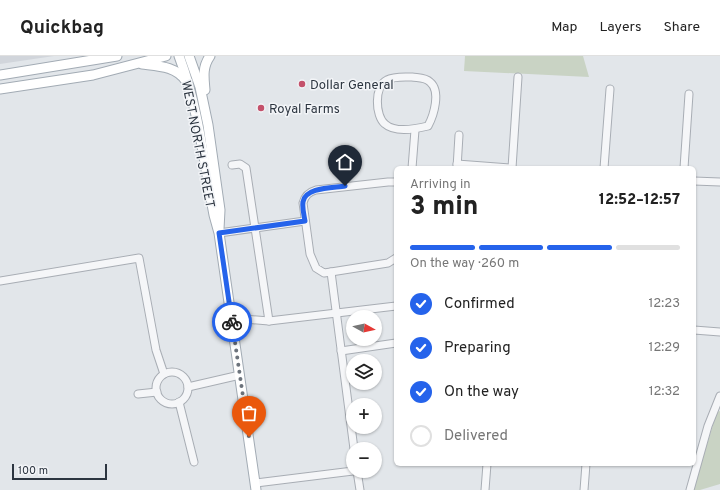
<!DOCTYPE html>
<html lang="en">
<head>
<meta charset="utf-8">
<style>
	:root { --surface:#fff; --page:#f6f6f6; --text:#222; --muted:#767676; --line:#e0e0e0; --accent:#2563eb }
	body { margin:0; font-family:Overpass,sans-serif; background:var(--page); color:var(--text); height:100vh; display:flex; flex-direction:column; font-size:15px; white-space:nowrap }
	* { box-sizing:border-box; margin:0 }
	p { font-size:13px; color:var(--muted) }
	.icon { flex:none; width:22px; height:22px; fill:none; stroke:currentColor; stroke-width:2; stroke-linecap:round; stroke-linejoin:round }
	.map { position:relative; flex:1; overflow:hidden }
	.details { position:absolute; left:394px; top:110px; width:302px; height:300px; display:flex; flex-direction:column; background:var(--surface); border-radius:6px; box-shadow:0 1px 3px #0004 }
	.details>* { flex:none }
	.needle { width:26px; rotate:98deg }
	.tools { position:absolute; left:346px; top:254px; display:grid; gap:8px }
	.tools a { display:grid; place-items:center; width:36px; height:36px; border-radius:50%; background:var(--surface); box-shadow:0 1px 3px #0004; font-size:20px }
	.scale { position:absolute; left:12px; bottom:10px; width:95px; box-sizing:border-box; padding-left:4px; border:2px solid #2c3540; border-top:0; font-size:11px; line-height:14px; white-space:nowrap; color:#2c3540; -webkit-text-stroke:3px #f2f4f7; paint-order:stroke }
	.pin { position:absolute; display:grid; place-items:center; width:34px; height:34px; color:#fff; margin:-41px -17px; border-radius:50% 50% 50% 0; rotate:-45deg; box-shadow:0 0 4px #0007 }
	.pin .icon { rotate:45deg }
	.courier { position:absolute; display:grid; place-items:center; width:40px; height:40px; margin:-20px; border:3px solid #2563eb; border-radius:50%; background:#fff; color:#222; box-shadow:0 1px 5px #0007 }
	.overview em { font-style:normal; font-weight:800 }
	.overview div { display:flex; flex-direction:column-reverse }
	.overview { display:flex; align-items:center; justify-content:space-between; height:68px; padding:0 16px }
	h1 { font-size:26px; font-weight:800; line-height:30px }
	.bar { display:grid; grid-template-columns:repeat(4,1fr); gap:6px 4px; align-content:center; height:48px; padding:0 16px }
	.bar i { height:5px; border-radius:3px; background:var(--line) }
	.bar .selected { background:var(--accent) }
	.bar p { grid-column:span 4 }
	ol { padding:0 16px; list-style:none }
	li { display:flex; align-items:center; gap:12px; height:44px }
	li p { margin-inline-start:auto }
	li .icon { padding:4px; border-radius:50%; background:var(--accent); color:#fff; stroke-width:4 }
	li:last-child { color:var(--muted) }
	li i { width:22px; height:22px; border:2px solid var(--line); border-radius:50% }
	header { display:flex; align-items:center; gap:24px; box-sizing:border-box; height:56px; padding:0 20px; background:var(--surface); border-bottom:1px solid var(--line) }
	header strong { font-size:19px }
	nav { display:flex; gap:22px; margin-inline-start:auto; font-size:14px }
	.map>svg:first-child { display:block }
	.built { fill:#d1d5db }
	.green { fill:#c9d3c4 }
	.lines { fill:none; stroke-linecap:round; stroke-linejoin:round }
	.minor-casing { stroke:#a8adb4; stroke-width:9 }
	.major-casing { stroke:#a2abb4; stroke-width:11 }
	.minor { stroke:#f5f6f8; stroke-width:7 }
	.major { stroke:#fff; stroke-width:9 }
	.done { stroke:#6c737c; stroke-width:4; stroke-dasharray:0 7.2 }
	.route { stroke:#2563eb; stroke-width:5 }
	.poi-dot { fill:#c4516b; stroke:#f2f4f7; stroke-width:1.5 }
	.labels { text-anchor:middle; stroke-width:3; stroke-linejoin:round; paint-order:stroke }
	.poi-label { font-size:13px; fill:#2c3540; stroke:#f2f4f7; text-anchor:start }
	.street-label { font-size:13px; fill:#2c3540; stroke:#f2f4f7 }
</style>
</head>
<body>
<header>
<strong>Quickbag</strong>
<nav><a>Map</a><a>Layers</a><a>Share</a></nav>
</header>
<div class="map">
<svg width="720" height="434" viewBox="0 0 720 434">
	<rect width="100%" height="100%" fill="#e2e6ea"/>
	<polygon class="built" points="0,0 54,0 0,8"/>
	<g class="green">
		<polygon points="465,0 583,0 589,21 464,15"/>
		<polygon points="720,355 720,428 700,434 693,434 717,356"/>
	</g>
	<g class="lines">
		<g class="minor-casing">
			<g id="minor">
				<path d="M412,21c6,1 13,0 18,5 11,9 4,33 -2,44 -12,3 -33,7 -43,-2 -10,-8 -11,-38 2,-44 7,-4 17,-3 25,-3z"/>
				<polyline points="457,108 510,112"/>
				<polyline points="232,109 240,108 246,112 269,265"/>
				<polyline points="412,112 415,74"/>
				<polyline points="457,112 459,79"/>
				<polyline points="512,112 518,21"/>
				<polyline points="604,112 610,33"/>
				<polyline points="684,112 689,38"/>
				<polyline points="694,125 720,126"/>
				<path d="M396,126h-8l-72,8c-7,2 -11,5 -13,13l7,51 6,14 8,5 7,-1 57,-9 8,-5"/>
				<polyline points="219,177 305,165"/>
				<polyline points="331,216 354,393"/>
				<polyline points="0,225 139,202 156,294 164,318"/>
				<polyline points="231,262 269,265 396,250"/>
				<polyline points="694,274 720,276"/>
				<polyline points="341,295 396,287"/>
				<circle cx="172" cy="332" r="16"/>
				<polyline points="188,331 240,319"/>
				<polyline points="138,338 157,336"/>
				<polyline points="179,346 194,406"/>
				<polyline points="357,415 360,434"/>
				<polyline points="256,427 353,415"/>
				<polyline points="485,434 487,408"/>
				<polyline points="584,434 586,408"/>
				<polyline points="690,434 708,370 720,340"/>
			</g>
		</g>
		<g class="major-casing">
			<g id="major">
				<path d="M179,0c19,50 25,106 35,159l5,18 37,257"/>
				<polyline points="189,0 200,31 208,69 220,154 219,173"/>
				<path d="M142,8c16,2 34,2 44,17"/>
				<polyline points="0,19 117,0"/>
				<polyline points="0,33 93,19 166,0"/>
				<path d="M205,34c-1,-12 -3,-23 5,-34"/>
			</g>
		</g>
		<use href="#minor" class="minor"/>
		<use href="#major" class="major"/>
	</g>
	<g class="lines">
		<polyline class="done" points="232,266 249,381"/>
		<path class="route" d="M232,266l-13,-89 86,-12c-1,-6 -3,-13 -2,-19 2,-15 31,-14 42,-16"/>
	</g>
	<g class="poi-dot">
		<circle cx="302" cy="28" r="4"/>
		<circle cx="261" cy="52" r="4"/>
	</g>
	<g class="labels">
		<g class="poi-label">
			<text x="310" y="33">Dollar General</text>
			<text x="269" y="57">Royal Farms</text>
		</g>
		<g class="street-label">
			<text transform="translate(199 88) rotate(79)" y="5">WEST NORTH STREET</text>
		</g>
	</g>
</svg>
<div class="tools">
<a><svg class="needle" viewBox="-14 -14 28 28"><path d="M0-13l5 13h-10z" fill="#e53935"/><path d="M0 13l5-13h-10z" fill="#767676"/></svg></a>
<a><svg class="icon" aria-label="layers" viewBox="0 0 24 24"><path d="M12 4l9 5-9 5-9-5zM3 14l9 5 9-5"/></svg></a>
<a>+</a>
<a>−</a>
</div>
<div class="scale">100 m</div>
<div class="pin" style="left:249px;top:381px;background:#ea580c"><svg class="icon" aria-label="bag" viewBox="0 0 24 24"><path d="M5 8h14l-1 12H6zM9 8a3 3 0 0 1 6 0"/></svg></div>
<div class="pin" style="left:345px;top:130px;background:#1f2937"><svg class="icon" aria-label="home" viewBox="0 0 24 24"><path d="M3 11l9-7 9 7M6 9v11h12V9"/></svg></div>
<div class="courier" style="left:232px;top:266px"><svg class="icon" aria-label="bike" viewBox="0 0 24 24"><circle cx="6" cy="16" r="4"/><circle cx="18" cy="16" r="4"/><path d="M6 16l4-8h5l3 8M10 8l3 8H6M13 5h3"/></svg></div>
<section class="details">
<div class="overview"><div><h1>3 min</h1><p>Arriving in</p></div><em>12:52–12:57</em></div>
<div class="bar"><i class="selected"></i><i class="selected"></i><i class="selected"></i><i></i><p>On the way · 260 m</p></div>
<ol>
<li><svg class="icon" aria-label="check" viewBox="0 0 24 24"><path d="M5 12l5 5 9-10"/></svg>Confirmed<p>12:23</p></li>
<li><svg class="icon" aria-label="check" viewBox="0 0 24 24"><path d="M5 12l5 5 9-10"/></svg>Preparing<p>12:29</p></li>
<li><svg class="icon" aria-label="check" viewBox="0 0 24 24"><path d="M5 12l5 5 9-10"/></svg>On the way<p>12:32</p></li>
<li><i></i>Delivered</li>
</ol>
</section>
</div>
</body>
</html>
